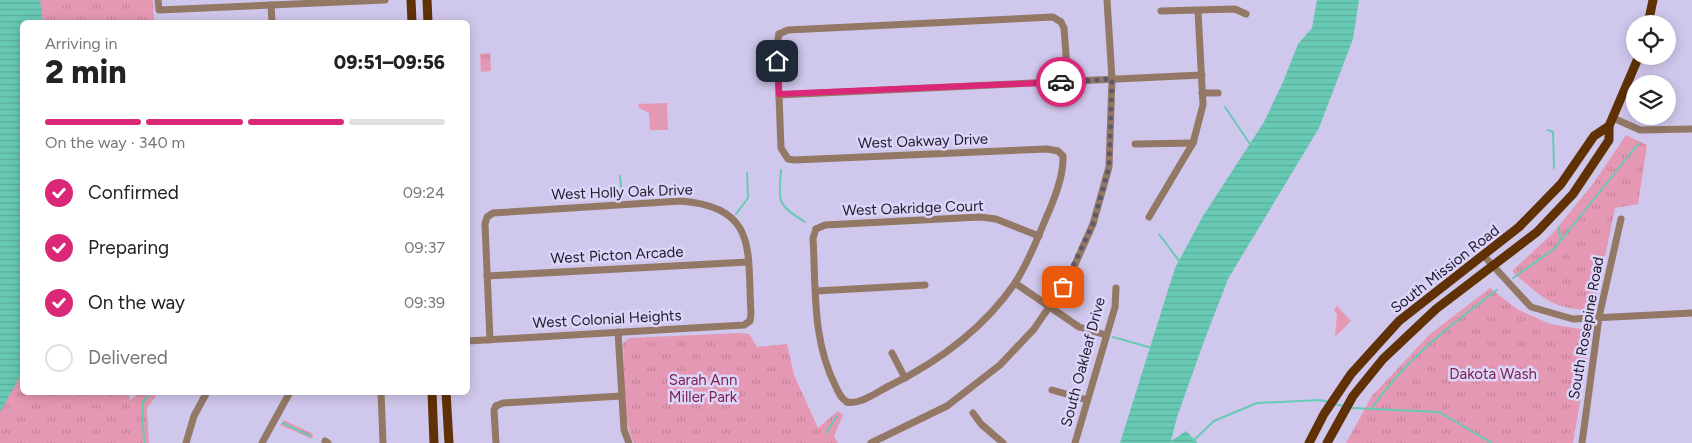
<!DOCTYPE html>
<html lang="en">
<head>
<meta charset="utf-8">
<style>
	:root { --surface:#fff; --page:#f6f6f6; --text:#222; --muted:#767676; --line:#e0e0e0; --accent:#db2777 }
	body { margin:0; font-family:Figtree,sans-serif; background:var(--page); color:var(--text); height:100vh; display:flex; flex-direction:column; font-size:19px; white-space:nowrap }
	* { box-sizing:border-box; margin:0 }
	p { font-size:16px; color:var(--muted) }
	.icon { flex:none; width:28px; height:28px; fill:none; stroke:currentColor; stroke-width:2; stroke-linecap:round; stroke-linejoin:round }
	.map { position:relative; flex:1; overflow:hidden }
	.panel { position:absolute; left:20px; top:20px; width:450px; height:375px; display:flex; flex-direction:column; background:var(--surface); border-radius:8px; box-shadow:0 2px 12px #0003 }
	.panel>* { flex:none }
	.controls { position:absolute; left:1626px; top:15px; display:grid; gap:10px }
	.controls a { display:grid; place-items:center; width:50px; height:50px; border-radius:50%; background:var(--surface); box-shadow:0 2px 12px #0003; font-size:25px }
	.pin { position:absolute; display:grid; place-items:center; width:42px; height:42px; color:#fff; margin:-21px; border-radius:10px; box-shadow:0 2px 8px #0006 }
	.courier { position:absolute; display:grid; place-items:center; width:50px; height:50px; margin:-25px; border:4px solid #db2777; border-radius:50%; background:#fff; color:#222; box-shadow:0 1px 6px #0007 }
	.head em { font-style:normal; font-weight:800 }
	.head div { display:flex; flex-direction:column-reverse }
	.head { display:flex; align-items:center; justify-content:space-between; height:85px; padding:0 25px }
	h1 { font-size:32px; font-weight:800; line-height:38px }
	.bar { display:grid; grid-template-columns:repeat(4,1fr); gap:8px 5px; align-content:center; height:60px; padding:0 25px }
	.bar i { height:6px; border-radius:4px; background:var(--line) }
	.bar .active { background:var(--accent) }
	.bar p { grid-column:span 4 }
	ol { padding:0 25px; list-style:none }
	li { display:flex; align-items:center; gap:15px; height:55px }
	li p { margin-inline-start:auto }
	li .icon { padding:5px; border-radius:50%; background:var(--accent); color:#fff; stroke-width:4 }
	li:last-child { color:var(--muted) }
	li i { width:28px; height:28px; border:2px solid var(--line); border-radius:50% }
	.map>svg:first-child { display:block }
	.grass { fill:#e598b3 }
	.park { fill:url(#park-tufts) }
	.water { fill:url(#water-rules) }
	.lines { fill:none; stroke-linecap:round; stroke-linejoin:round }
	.stream { stroke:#68cab4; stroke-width:2 }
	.minor { stroke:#937865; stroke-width:7 }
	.major { stroke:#5f3105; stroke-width:9 }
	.done { stroke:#5d586d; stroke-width:5; stroke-dasharray:0 9 }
	.route { stroke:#db2777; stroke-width:6 }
	.labels { text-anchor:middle; stroke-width:5; stroke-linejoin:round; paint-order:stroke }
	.street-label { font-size:15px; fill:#1f1c29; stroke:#ddd4fa }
	.park-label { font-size:15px; fill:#7e244c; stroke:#ddd4fa }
</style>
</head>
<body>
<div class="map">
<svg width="1692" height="443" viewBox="0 0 1692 443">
	<defs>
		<pattern id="park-tufts" width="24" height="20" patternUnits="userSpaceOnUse" patternTransform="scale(1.25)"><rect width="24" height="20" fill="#e598b3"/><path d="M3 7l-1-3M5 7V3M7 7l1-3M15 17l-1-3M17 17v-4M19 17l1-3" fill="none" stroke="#c4829a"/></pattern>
		<pattern id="water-rules" width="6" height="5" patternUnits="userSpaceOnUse" patternTransform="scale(1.25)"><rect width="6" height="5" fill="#68cab4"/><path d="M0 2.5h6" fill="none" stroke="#5aad9b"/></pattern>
	</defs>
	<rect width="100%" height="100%" fill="#d0c7ec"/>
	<g class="grass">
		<polygon points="667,103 668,130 650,130 649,113 639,108 638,104"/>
		<polygon points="1337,306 1351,321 1335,337 1337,314 1334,310"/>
	</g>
	<g class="park">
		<polygon points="0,0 153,0 154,22 22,22 22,392 129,393 130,400 139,393 158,393 147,408 149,443 0,443"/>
		<polygon points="490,53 491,71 481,72 480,54"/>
		<path d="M1626,135l21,10 -9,59 -23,4 -21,102c-42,0 -52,-12 -82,-39l40,-37 41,-50z"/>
		<polygon points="1490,288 1517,309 1550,324 1592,331 1573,443 1346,443 1372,396 1429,335"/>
		<path d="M739,333l10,1 8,13 30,-3 7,31 24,53 20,-17 5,4 -9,21 4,7h-204c-14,-29 -9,-68 -11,-100l6,-5z"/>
		<polygon points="284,420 313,434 312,439 280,425"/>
	</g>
	<g class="water">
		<polygon points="0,0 40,0 43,22 22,22 22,373 0,412"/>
		<polygon points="1317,0 1359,0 1353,39 1319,128 1228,279 1203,344 1177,417 1171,441 1186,431 1198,443 1120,443 1175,268 1203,216 1264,122 1283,82 1298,44 1312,28"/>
	</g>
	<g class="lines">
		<g class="stream">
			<polyline points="1225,107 1250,144"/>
			<polyline points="1548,130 1553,132 1554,168"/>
			<path d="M781,170c-2,33 -5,34 24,52"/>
			<polyline points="620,176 622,199"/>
			<polyline points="736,214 748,198 747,173"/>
			<polyline points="1559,227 1560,239"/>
			<polyline points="1159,234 1180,262"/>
			<polyline points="1513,278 1554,249 1638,144"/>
			<polyline points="1113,337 1152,348"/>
			<polyline points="1334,404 1344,406"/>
			<polyline points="1351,408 1439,412 1492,443"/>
			<path d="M1371,409c34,-49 79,-84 126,-119"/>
			<polyline points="283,423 310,436"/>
			<polyline points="826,433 837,416"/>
			<polyline points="144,443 142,403 151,392"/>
			<polyline points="1191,443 1214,421 1257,403 1320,400 1329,402"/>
		</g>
		<g class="minor">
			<polyline points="158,0 159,10 385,0"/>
			<polyline points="271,5 272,22"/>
			<polyline points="1161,11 1235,9 1246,14"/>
			<polyline points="1061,22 1064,28 1068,81"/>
			<path d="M779,34l-2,10 4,104 7,11 6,1 253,-11 11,2 5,5c1,20 -9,44 -17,62 -9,22 -18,45 -31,65 -31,45 -77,79 -126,103 -12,6 -29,19 -42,16"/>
			<polyline points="779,34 788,30 1053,17 1061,22"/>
			<polyline points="1202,93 1218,93"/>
			<polyline points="779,95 1202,75"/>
			<polyline points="1613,118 1640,130 1692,129"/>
			<polyline points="1135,144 1193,143"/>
			<polyline points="1149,217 1193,143 1203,105 1198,11"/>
			<polyline points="816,229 825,225 980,217 996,219 1039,236"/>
			<path d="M816,229l-3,9c3,51 -1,103 23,149 3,6 5,12 11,15"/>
			<polyline points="1484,256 1531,307 1573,319 1692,313"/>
			<polyline points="487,276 748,262"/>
			<polyline points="1015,283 1079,327 1106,335"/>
			<polyline points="816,291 925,285"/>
			<polyline points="618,332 624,430 629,443"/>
			<path d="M468,341l276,-16 6,-4 1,-8c-4,-61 8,-106 -70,-112l-188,12 -6,4 -2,7 5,116"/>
			<polyline points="892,353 905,378"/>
			<polyline points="1052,390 1087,400"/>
			<polyline points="381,392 383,443"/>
			<polyline points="496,406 503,403 621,396"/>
			<polyline points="496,406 494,410 496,443"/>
			<polyline points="973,413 981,424 1003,443"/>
			<polyline points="325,441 328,443"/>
			<polyline points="186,443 194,416 207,392"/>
			<polyline points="262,443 290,392"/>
			<polyline points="871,443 947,406 1000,365 1034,329 1069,278 1093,224 1109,167 1112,79 1107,0"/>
			<polyline points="1075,443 1115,307 1116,288"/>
			<polyline points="1582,443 1599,317 1621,219"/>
		</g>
		<g class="major">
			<polyline points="411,0 412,22"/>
			<polyline points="427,0 428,22"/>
			<polyline points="1648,24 1653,0"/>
			<polyline points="432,392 434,443"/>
			<polyline points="446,392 449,443"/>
			<polyline points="1309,443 1324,414 1351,374 1399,321 1519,227 1561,184 1594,136 1609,126 1639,56"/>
			<polyline points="1327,443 1353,396 1383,359 1436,309 1537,232 1573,194 1609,140 1609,126"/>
		</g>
	</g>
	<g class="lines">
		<polyline class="done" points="1061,82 1112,79 1109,167 1093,224 1063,287"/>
		<polyline class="route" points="777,61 779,94 1061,82"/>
	</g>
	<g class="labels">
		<g class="street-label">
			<text transform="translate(923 141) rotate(-2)" y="5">West Oakway Drive</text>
			<text transform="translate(622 192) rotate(-2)" y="5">West Holly Oak Drive</text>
			<text transform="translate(913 208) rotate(-2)" y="5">West Oakridge Court</text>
			<text transform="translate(617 255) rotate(-3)" y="5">West Picton Arcade</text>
			<text transform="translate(1445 269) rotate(-38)" y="5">South Mission Road</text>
			<text transform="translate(607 319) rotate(-3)" y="5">West Colonial Heights</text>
			<text transform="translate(1586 328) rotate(-80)" y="5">South Rosepine Road</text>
			<text transform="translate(1083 362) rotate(-75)" y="5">South Oakleaf Drive</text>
		</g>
		<g class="park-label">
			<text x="1493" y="379">Dakota Wash</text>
			<text x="703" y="385">Sarah Ann<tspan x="703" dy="17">Miller Park</tspan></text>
		</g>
	</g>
</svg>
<div class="controls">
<a><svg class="icon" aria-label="locate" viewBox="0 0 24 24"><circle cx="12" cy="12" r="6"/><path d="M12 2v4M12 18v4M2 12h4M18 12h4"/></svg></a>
<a><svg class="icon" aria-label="layers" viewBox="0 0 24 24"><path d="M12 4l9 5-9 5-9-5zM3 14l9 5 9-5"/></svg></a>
</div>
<div class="pin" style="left:1063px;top:287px;background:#ea580c"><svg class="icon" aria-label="bag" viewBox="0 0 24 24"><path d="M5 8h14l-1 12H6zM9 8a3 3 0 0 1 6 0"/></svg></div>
<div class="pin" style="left:777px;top:61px;background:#1f2937"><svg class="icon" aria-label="home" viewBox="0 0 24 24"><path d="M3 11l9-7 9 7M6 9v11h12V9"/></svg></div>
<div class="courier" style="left:1061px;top:82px"><svg class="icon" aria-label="car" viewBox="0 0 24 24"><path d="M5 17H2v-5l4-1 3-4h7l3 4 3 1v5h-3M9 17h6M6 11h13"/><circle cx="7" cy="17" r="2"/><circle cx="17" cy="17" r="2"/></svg></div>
<section class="panel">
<div class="head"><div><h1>2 min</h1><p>Arriving in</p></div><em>09:51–09:56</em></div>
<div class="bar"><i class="active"></i><i class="active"></i><i class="active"></i><i></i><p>On the way · 340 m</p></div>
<ol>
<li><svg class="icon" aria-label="check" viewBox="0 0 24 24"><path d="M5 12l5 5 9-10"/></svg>Confirmed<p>09:24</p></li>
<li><svg class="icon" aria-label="check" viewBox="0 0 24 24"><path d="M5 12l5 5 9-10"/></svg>Preparing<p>09:37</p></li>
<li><svg class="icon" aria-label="check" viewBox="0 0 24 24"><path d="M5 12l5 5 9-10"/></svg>On the way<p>09:39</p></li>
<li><i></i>Delivered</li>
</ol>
</section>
</div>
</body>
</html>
